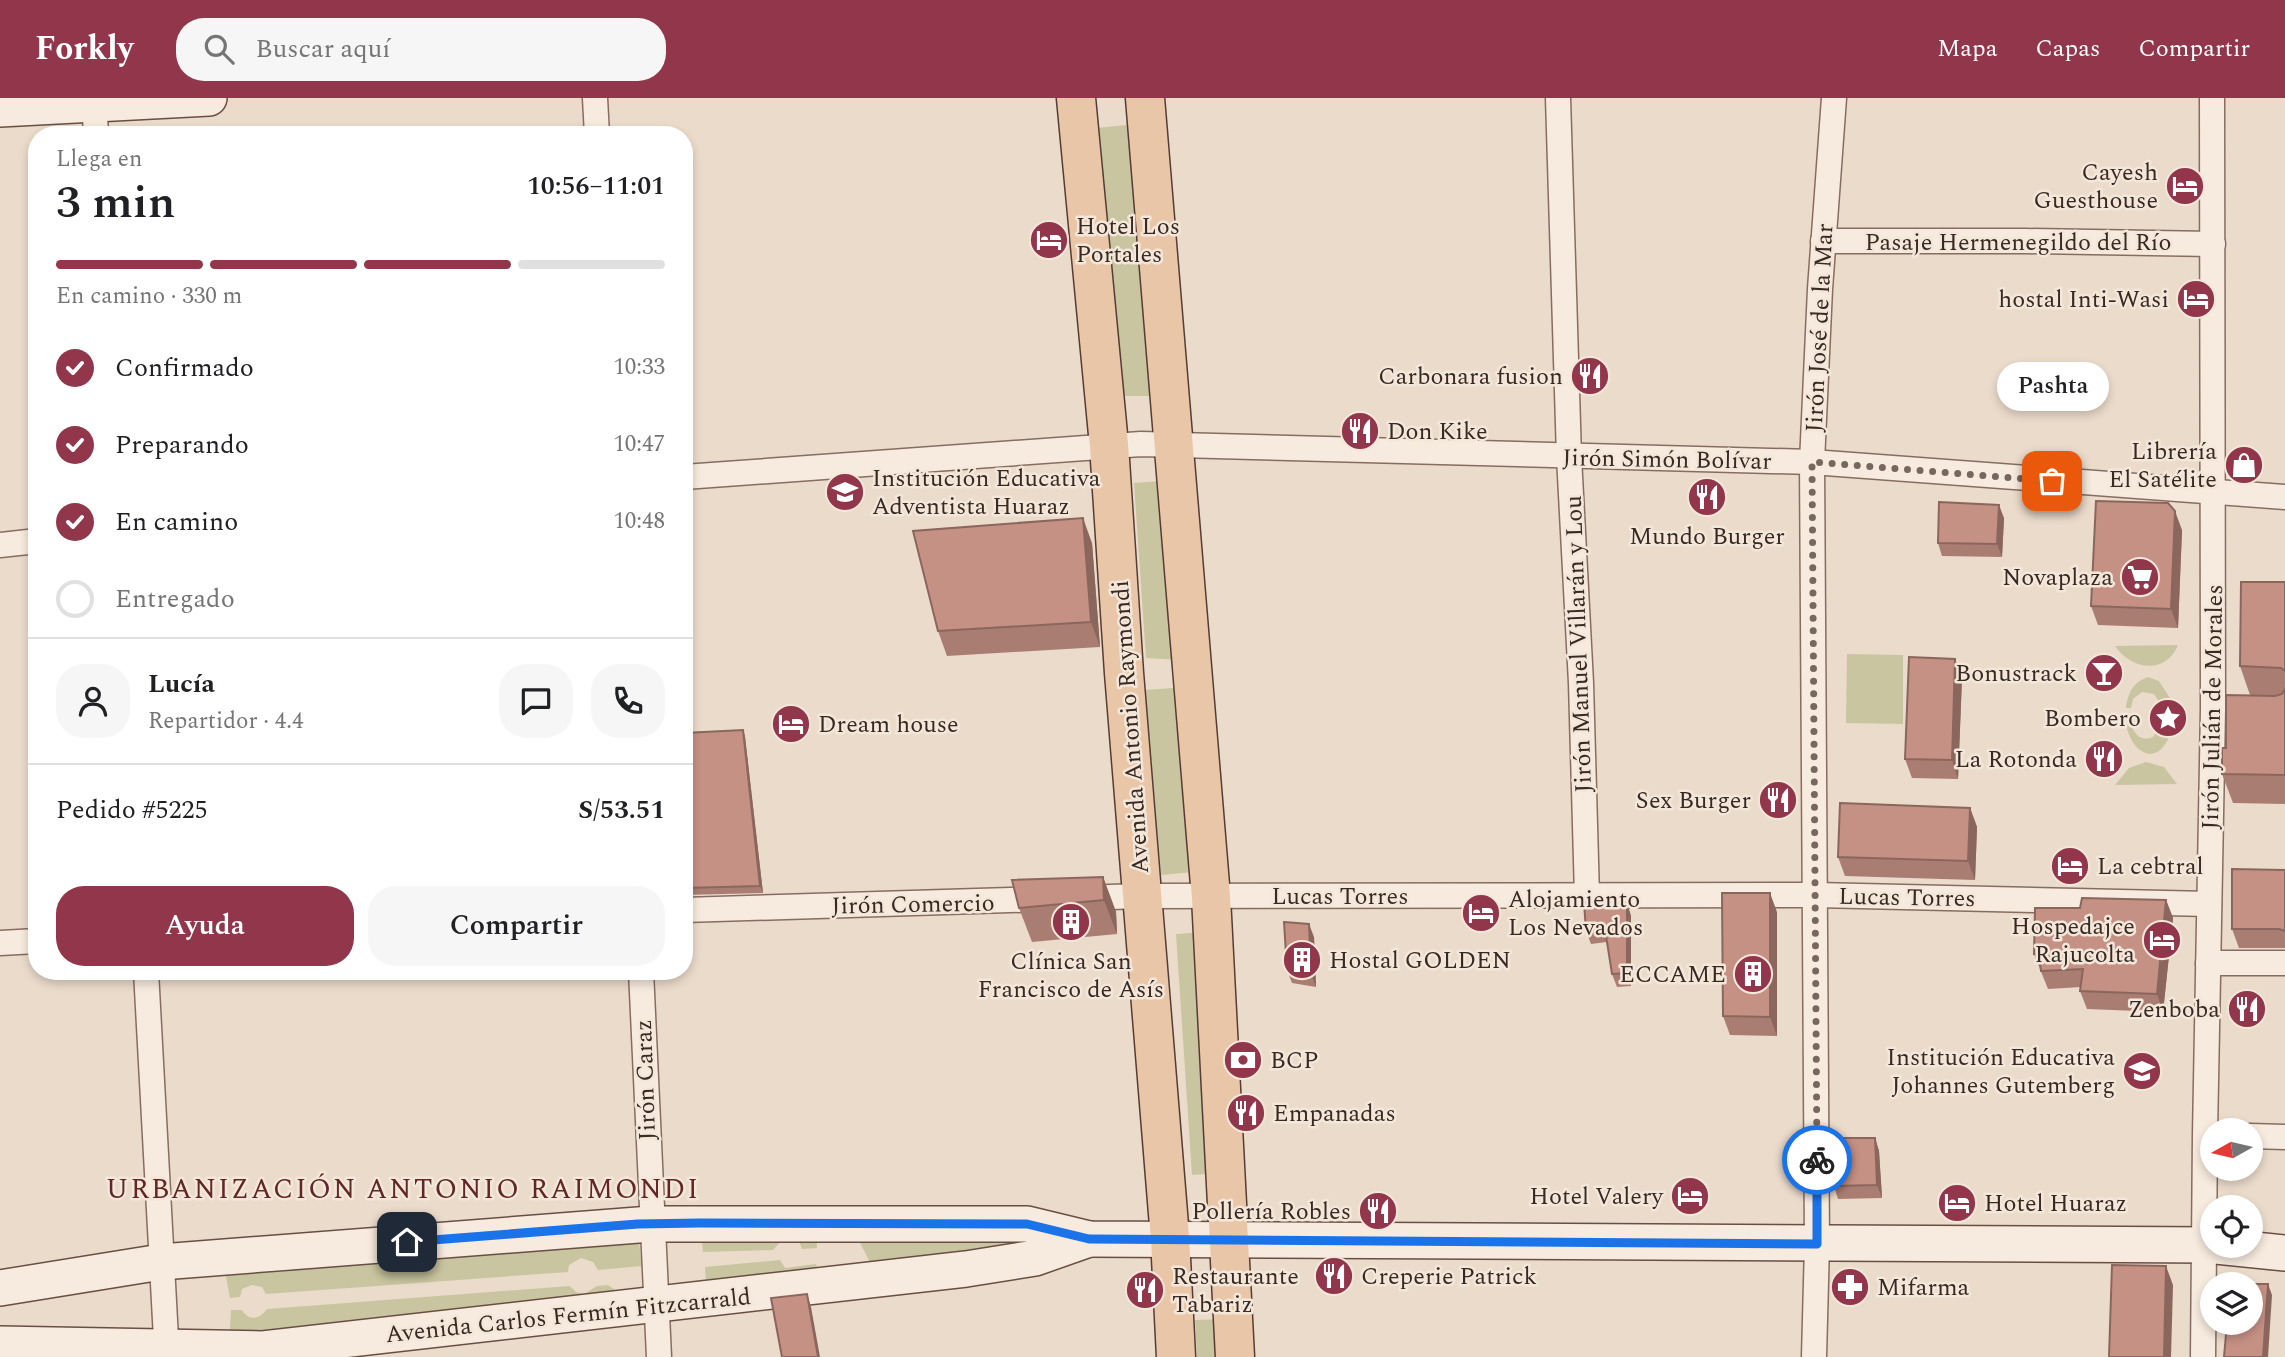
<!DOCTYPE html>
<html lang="es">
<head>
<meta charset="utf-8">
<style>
	:root { --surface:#fff; --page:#f6f6f6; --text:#202124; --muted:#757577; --line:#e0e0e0; --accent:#91364b }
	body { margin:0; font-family:Spectral,serif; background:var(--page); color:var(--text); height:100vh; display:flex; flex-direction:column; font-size:26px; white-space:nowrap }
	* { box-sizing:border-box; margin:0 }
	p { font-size:23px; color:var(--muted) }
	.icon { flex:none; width:38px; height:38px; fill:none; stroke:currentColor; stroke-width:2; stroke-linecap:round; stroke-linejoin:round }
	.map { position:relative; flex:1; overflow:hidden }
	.side { position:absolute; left:28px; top:28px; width:665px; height:854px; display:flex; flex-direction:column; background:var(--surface); border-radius:28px; box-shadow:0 4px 10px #0003 }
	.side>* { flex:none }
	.needle { width:46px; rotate:262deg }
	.tools { position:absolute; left:2200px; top:1020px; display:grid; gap:14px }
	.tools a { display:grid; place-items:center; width:63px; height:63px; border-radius:50%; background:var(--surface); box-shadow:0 4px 10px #0003; font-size:35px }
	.pin { position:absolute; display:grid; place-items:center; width:60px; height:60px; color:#fff; margin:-30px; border-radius:14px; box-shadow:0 4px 10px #0006 }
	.courier { position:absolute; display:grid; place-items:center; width:70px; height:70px; margin:-35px; border:5px solid #1a73e8; border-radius:50%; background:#fff; color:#222; box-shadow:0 2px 9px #0007 }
	.bubble { position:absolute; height:49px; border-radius:24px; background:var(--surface); box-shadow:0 4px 10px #0003; font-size:23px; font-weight:600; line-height:49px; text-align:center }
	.summary em { font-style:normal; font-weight:600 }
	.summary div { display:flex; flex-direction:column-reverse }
	.summary { display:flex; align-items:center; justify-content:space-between; height:119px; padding:0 28px }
	h1 { font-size:46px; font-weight:600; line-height:52px }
	.bar { display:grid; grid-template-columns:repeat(4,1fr); gap:10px 7px; align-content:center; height:84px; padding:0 28px }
	.bar i { height:9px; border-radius:5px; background:var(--line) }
	.bar .active { background:var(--accent) }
	.bar p { grid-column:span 4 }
	.line { display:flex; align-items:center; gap:18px; padding:0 28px; border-top:2px solid var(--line) }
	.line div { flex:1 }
	.round { display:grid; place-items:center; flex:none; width:74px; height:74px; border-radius:28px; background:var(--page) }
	ol { padding:0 28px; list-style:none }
	li { display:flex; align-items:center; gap:21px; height:77px }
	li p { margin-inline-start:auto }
	li .icon { padding:7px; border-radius:50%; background:var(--accent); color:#fff; stroke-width:4 }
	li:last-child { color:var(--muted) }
	li i { width:38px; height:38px; border:4px solid var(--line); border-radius:50% }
	.cta { display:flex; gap:14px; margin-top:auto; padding:14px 28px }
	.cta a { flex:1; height:80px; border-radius:28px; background:var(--accent); color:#fff; font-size:28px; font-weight:600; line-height:80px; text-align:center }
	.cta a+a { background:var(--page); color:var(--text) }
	header { display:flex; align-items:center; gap:42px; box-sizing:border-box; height:98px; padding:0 35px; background:var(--accent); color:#fff }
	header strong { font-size:33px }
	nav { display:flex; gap:38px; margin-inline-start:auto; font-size:24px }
	.search { width:490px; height:63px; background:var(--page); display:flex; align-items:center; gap:18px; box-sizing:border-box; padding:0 24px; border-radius:28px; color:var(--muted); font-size:26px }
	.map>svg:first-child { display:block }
	.green { fill:#c9c5a0 }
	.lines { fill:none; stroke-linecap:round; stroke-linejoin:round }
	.street-casing { stroke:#876d61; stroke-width:27 }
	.secondary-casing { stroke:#694e44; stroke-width:38 }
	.primary-casing { stroke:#563c34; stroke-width:41 }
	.street { stroke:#f7eade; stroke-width:24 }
	.secondary { stroke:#f7eade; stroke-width:35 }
	.primary { stroke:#eac6a8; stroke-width:38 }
	.wall { fill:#aa7d72 }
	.shaded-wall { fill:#8b665d }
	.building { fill:#c69185; stroke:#8b665d; stroke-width:2 }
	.done { stroke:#77675e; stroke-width:7; stroke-dasharray:0 12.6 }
	.route { stroke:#1a73e8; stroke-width:9 }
	.labels { text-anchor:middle; stroke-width:5; stroke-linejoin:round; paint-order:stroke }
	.poi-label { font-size:24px; fill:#392923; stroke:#f3e7da; text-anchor:end }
	.street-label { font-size:24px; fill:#392923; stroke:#f3e7da }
	.quarter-label { font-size:28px; letter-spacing:2px; fill:#622627; stroke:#f3e7da }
</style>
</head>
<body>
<header>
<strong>Forkly</strong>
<div class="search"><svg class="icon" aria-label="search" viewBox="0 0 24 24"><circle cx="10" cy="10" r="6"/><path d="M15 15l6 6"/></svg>Buscar aquí</div>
<nav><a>Mapa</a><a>Capas</a><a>Compartir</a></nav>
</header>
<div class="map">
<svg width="2285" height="1259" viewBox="0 0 2285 1259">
	<rect width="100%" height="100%" fill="#ebdbcb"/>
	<g class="green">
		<polygon points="1136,26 1159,298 1119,298 1097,30"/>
		<polygon points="1172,382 1180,562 1146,560 1134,385"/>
		<path d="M2178,547c-12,30 -47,25 -63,1z"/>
		<polygon points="1847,556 1903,557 1903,626 1846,625"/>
		<path d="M2148,579l11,4 11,17 -10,5 -6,-9 -12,-2 -9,7 -2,9h-5c2,-15 7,-26 22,-31z"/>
		<polygon points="1188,589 1204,773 1161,777 1145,592"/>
		<path d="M2131,625c3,12 10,19 22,14l6,-9 11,7c-14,34 -39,17 -44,-11z"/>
		<polygon points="2146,664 2164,669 2177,686 2115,687 2129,670"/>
		<polygon points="1209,834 1222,1075 1192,1077 1176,836"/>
		<polygon points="700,1127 816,1128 817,1150 802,1151 799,1143 781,1143 773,1152 703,1154"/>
		<polygon points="851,1127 1084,1141 878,1180"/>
		<polygon points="637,1128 642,1168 598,1172 593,1164 581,1160 569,1167 568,1174 266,1196 262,1189 252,1187 242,1191 240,1199 230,1200 224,1167"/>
		<polygon points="780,1162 785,1170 816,1166 823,1185 707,1199 705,1169"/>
		<path d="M608,1187l31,21 -410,40 2,-36h11c7,12 18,9 25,-1l303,-23 6,6 8,2 13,-8z"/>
		<polygon points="1226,1221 1228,1259 1197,1259 1195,1222"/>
	</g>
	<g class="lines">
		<g class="street-casing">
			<g id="street">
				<polyline points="94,0 96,37"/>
				<polyline points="595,0 597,37"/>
				<polyline points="1558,0 1569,359 1581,585 1587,798"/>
				<polyline points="1823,143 2026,143 2213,146"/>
				<polyline points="684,379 1141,346 1812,364 2285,399"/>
				<polyline points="0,447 37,443"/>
				<polyline points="684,812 1143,798 1816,797 2209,806"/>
				<polyline points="0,845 37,843"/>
				<polyline points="2208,865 2285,865"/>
				<polyline points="146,873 167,1259"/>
				<polyline points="641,873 659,1259"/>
				<polyline points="2250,1038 2285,1039"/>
				<polyline points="1814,1259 1817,1146 1812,364 1820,191 1834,0"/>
				<polyline points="2203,1259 2205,1037 2213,611 2212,0"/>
			</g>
		</g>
		<g class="secondary-casing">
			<g id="secondary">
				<polyline points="0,11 209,0"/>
				<polyline points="2216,1148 2285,1155"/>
				<polyline points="0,1190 161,1164 651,1126 1027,1126 1089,1141 2212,1147"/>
				<polyline points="0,1246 263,1251 966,1171 1035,1160 1089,1141"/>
			</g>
		</g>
		<g class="primary-casing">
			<g id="primary">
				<polyline points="1076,0 1109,347 1124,575 1170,1140 1176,1259"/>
				<polyline points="1145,0 1211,799 1235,1259"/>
			</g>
		</g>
		<use href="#street" class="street"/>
		<use href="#secondary" class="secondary"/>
		<use href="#primary" class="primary"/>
	</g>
	<g class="wall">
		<polygon points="2004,420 2002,459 1942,458 1938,445"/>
		<polygon points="2182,432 2178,530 2098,527 2091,508"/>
		<polygon points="1092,445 1100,549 947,558 938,533"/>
		<polygon points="2285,484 2285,706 2233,705 2222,676 2226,650 2272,598 2250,597 2240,568"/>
		<polygon points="1955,561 1962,580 1958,681 1912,680 1905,661"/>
		<polygon points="743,632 745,639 763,795 684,797 684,635"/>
		<polygon points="1970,710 1977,729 1975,782 1845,778 1838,759"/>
		<polygon points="2285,772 2285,850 2239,850 2232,831"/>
		<polygon points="1103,779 1116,814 1117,836 1032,844 1019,810"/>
		<polygon points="2166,802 2173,820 2163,914 2087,911 2080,893 2081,889 2048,891 2034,856 2080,810"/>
		<polygon points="1627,805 1631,818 1631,888 1617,889 1612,876 1607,844 1591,846 1586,833"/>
		<polygon points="1777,814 1777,938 1730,937 1723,918"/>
		<polygon points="1314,839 1316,889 1292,885 1287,872"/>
		<polygon points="1875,1040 1879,1053 1882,1100 1838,1101 1834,1088"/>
	</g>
	<g class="shaded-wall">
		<polygon points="1999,407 2004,420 2002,459 1997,446"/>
		<polygon points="2175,413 2182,432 2178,530 2171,511"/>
		<polygon points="1083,420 1092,445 1100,549 1091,524"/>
		<polygon points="1955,561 1962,580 1958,681 1952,662"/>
		<polygon points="743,632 745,639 763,795 760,788"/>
		<polygon points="1970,710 1977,729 1975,782 1968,763"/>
		<polygon points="1103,779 1116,814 1117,836 1104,802"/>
		<polygon points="1770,795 1777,814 1777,938 1770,919"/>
		<polygon points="2166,802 2173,820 2163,914 2157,896"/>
		<polygon points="1627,805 1631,818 1631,888 1627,875"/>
		<polygon points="1309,826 1314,839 1316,889 1311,876"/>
		<polygon points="1875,1040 1879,1053 1882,1100 1877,1087"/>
		<polygon points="2166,1168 2173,1187 2171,1259 2164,1259"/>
		<polygon points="2268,1186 2272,1197 2268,1259 2263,1259"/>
		<polygon points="807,1196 811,1209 820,1259 818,1259"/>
	</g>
	<g class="building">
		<polygon points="2096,403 2168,405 2175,413 2171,511 2091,508"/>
		<polygon points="1939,404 1999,407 1997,446 1938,445"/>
		<polygon points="1083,420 1091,524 938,533 913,433"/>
		<polygon points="2241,484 2285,484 2285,573 2281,570 2240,568"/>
		<polygon points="1909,559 1955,561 1952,662 1905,661"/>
		<polygon points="2285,591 2285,677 2222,676 2222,650 2226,650 2226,597 2275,598 2282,596"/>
		<polygon points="743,632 760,788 684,790 684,635"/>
		<polygon points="1840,705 1970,710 1968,763 1838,759"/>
		<polygon points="2232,771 2285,772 2285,833 2279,831 2232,831"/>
		<polygon points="1103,779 1104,802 1019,810 1012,782"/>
		<polygon points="1722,795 1770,795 1770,919 1723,918"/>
		<polygon points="2082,800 2166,802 2157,896 2080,893 2083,871 2041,873 2039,855 2034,856 2035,810 2080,810"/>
		<polygon points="1584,804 1627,805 1627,875 1612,876 1605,831 1586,833"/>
		<polygon points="1284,824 1309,826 1311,876 1287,872"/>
		<polygon points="1831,1040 1875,1040 1877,1087 1834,1088"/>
		<polygon points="2112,1167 2166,1168 2164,1259 2109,1259"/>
		<polygon points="2242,1186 2268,1186 2263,1259 2224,1259 2227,1225 2250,1225 2250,1186"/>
		<polygon points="807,1196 818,1259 782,1259 771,1200"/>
	</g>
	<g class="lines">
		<polyline class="done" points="1817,1062 1812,364 2052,383"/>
		<polyline class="route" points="407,1144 638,1126 700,1125 1027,1126 1089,1141 1817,1146 1817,1062"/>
	</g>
	<defs>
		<g id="hotel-disc" transform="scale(2.0125)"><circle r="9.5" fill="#91364b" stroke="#f3e7da"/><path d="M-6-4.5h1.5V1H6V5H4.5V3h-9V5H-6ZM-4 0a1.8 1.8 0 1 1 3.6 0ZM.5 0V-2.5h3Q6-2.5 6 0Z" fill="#fff"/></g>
		<g id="restaurant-disc" transform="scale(2.0125)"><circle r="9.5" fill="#91364b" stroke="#f3e7da"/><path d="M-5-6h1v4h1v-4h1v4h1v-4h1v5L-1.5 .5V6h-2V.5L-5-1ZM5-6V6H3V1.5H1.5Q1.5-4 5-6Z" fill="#fff"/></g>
		<g id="shop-disc" transform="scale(2.0125)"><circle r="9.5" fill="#91364b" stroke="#f3e7da"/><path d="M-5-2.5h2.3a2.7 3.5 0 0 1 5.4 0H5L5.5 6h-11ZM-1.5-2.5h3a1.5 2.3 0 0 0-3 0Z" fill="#fff"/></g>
		<g id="school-disc" transform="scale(2.0125)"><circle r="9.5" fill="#91364b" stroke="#f3e7da"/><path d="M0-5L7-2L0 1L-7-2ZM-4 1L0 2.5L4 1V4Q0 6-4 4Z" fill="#fff"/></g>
		<g id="supermarket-disc" transform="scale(2.0125)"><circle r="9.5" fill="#91364b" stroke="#f3e7da"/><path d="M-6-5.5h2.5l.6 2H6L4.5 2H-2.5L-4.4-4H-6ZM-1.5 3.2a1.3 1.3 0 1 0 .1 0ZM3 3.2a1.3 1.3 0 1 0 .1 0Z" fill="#fff"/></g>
		<g id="bar-disc" transform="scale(2.0125)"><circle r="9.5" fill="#91364b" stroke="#f3e7da"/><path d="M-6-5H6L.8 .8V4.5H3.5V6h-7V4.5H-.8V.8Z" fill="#fff"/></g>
		<g id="sight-disc" transform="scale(2.0125)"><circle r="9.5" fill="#91364b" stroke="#f3e7da"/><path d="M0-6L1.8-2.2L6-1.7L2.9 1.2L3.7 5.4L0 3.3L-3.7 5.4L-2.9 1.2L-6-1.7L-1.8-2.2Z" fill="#fff"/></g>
		<g id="building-disc" transform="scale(2.0125)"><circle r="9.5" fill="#91364b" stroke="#f3e7da"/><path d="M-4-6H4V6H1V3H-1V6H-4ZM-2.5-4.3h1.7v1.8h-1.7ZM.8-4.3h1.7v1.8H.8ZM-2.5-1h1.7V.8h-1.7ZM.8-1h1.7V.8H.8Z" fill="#fff"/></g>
		<g id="bank-disc" transform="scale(2.0125)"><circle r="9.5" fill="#91364b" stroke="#f3e7da"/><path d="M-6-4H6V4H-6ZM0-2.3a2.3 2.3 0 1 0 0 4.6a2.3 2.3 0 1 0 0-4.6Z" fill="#fff"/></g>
		<g id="pharmacy-disc" transform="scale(2.0125)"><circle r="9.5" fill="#91364b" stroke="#f3e7da"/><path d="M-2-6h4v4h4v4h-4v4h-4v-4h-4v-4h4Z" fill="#fff"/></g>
	</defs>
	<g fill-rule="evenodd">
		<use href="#hotel-disc" x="2185" y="88"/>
		<use href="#hotel-disc" x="1049" y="142"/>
		<use href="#hotel-disc" x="2196" y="201"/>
		<use href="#restaurant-disc" x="1590" y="278"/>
		<use href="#restaurant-disc" x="1360" y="333"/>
		<use href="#shop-disc" x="2244" y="367"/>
		<use href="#school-disc" x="845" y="394"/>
		<use href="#restaurant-disc" x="1707" y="399"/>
		<use href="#supermarket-disc" x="2140" y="479"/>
		<use href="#bar-disc" x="2104" y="575"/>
		<use href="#sight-disc" x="2168" y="620"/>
		<use href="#hotel-disc" x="791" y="626"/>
		<use href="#restaurant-disc" x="2104" y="661"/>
		<use href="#restaurant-disc" x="1778" y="702"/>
		<use href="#hotel-disc" x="2070" y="768"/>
		<use href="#hotel-disc" x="1481" y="815"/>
		<use href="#building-disc" x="1071" y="824"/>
		<use href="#hotel-disc" x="2162" y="842"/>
		<use href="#building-disc" x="1302" y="862"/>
		<use href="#building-disc" x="1753" y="876"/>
		<use href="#restaurant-disc" x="2247" y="911"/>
		<use href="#bank-disc" x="1243" y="962"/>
		<use href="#school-disc" x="2142" y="973"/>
		<use href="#restaurant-disc" x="1246" y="1015"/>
		<use href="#hotel-disc" x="1690" y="1098"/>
		<use href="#hotel-disc" x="1957" y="1105"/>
		<use href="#restaurant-disc" x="1378" y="1113"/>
		<use href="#restaurant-disc" x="1334" y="1178"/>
		<use href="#pharmacy-disc" x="1850" y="1189"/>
		<use href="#restaurant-disc" x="1145" y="1192"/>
	</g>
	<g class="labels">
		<g class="poi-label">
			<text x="2158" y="82">Cayesh<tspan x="2158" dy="28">Guesthouse</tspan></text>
			<text x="1076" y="136" text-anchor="start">Hotel Los<tspan x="1076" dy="28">Portales</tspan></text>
			<text x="2169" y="209">hostal Inti-Wasi</text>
			<text x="1563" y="286">Carbonara fusion</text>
			<text x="1387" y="341" text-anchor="start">Don Kike</text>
			<text x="2217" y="361">Librería<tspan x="2217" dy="28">El Satélite</tspan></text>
			<text x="872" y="388" text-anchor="start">Institución Educativa<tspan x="872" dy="28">Adventista Huaraz</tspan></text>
			<text x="1707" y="446" text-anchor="middle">Mundo Burger</text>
			<text x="2113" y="487">Novaplaza</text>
			<text x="2077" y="583">Bonustrack</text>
			<text x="2141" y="628">Bombero</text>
			<text x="818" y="634" text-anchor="start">Dream house</text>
			<text x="2077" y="669">La Rotonda</text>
			<text x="1751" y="710">Sex Burger</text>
			<text x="2097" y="776" text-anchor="start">La cebtral</text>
			<text x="1508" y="809" text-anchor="start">Alojamiento<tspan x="1508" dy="28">Los Nevados</tspan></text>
			<text x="2135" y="836">Hospedajce<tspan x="2135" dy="28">Rajucolta</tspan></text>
			<text x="1329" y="870" text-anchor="start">Hostal GOLDEN</text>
			<text x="1071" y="871" text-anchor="middle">Clínica San<tspan x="1071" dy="28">Francisco de Asís</tspan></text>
			<text x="1726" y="884">ECCAME</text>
			<text x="2220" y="919">Zenboba</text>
			<text x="2115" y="967">Institución Educativa<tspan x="2115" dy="28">Johannes Gutemberg</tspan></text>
			<text x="1270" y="970" text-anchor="start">BCP</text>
			<text x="1273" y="1023" text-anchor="start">Empanadas</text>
			<text x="1663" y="1106">Hotel Valery</text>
			<text x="1984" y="1113" text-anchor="start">Hotel Huaraz</text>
			<text x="1351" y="1121">Pollería Robles</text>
			<text x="1172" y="1186" text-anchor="start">Restaurante<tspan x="1172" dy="28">Tabariz</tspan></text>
			<text x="1361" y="1186" text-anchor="start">Creperie Patrick</text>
			<text x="1877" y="1197" text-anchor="start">Mifarma</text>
		</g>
		<g class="street-label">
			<text x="2018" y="152">Pasaje Hermenegildo del Río</text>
			<text transform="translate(1819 230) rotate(-87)" y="8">Jirón José de la Mar</text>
			<text transform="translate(1667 361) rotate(1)" y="8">Jirón Simón Bolívar</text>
			<text transform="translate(1578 546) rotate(-92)" y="8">Jirón Manuel Villarán y Lou</text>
			<text transform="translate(2212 609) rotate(-89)" y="8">Jirón Julián de Morales</text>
			<text transform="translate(1130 629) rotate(-94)" y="8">Avenida Antonio Raymondi</text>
			<text x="1340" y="806">Lucas Torres</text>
			<text transform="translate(1907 799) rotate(1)" y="8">Lucas Torres</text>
			<text transform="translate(913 806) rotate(-1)" y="8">Jirón Comercio</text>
			<text transform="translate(645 982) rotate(-92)" y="8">Jirón Caraz</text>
			<text transform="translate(568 1217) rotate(-6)" y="8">Avenida Carlos Fermín Fitzcarrald</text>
		</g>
		<g class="quarter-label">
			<text x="403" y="1100">URBANIZACIÓN ANTONIO RAIMONDI</text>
		</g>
	</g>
</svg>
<div class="tools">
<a><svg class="needle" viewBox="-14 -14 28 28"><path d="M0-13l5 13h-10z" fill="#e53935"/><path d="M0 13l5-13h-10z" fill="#757577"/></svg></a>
<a><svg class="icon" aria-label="locate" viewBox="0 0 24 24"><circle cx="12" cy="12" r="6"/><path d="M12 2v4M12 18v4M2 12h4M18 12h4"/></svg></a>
<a><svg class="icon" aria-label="layers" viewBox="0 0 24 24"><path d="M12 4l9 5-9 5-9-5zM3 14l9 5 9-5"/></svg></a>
</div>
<div class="pin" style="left:2052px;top:383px;background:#ea580c"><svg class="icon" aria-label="bag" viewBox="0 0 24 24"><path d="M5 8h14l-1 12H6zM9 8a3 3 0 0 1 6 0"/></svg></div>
<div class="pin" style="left:407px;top:1144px;background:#1f2937"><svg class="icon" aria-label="home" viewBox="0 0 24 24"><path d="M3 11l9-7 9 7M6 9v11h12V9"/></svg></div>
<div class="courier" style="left:1817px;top:1062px"><svg class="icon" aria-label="bike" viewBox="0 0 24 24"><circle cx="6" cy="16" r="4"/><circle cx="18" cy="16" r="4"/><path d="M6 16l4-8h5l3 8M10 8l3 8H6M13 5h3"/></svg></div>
<div class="bubble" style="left:1997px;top:264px;width:112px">Pashta</div>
<section class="side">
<div class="summary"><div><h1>3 min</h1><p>Llega en</p></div><em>10:56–11:01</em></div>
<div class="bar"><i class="active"></i><i class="active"></i><i class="active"></i><i></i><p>En camino · 330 m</p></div>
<ol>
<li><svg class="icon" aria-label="check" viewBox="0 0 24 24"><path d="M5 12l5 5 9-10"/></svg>Confirmado<p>10:33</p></li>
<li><svg class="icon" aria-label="check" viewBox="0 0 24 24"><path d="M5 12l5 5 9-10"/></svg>Preparando<p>10:47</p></li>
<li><svg class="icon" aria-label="check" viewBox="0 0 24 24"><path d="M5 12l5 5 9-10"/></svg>En camino<p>10:48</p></li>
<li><i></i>Entregado</li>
</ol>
<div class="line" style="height:126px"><a class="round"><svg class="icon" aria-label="person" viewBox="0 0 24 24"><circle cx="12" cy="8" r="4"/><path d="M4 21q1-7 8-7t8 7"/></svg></a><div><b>Lucía</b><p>Repartidor · 4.4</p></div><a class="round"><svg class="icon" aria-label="chat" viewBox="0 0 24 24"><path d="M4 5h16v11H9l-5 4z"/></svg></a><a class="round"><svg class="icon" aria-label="phone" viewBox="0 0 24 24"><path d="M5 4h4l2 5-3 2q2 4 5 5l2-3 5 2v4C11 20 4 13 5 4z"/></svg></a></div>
<div class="line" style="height:91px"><div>Pedido #5225</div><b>S/53.51</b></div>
<div class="cta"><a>Ayuda</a><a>Compartir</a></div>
</section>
</div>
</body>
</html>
